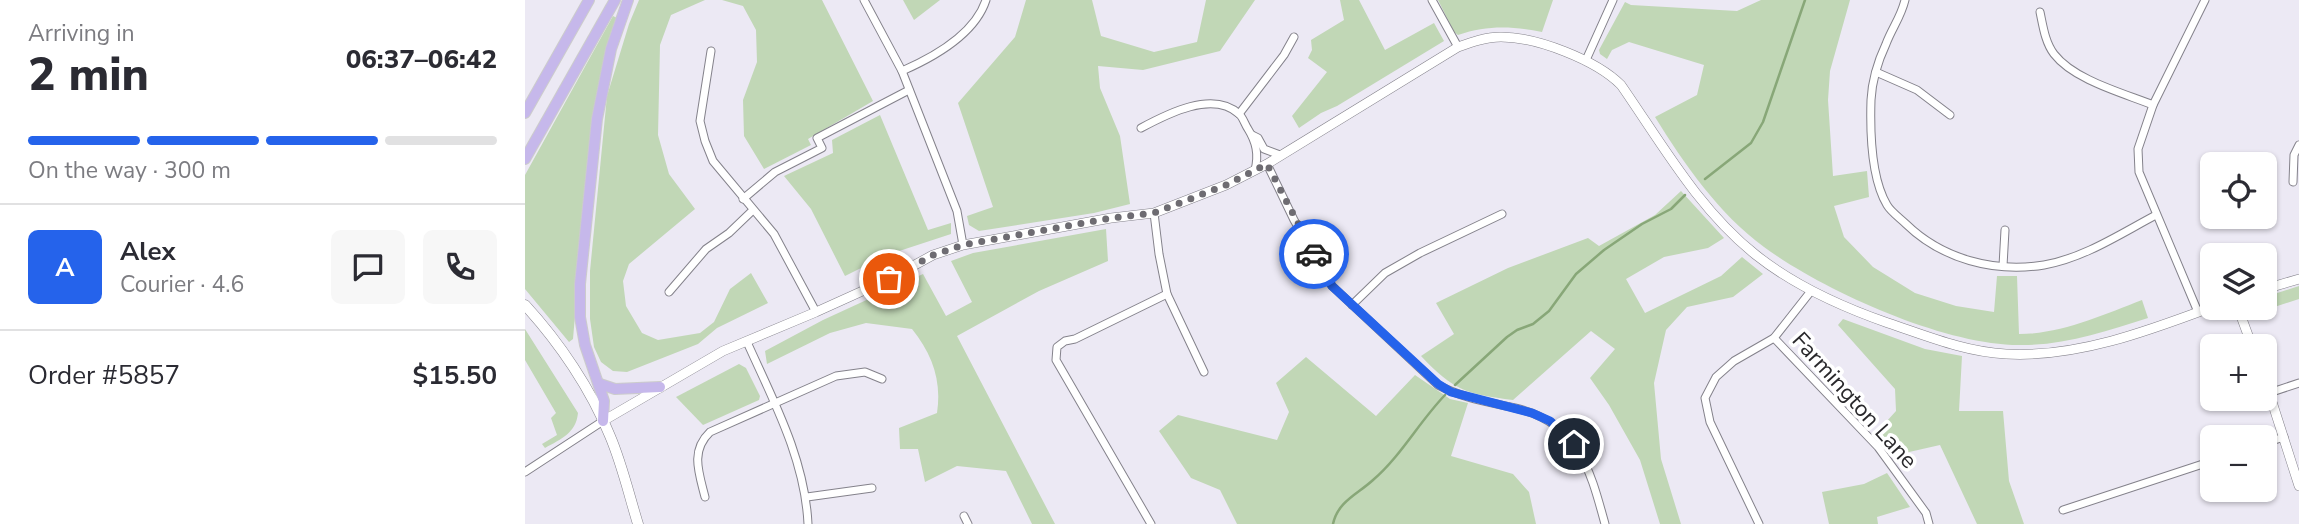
<!DOCTYPE html>
<html lang="en">
<head>
<meta charset="utf-8">
<style>
	:root { --surface:#fff; --page:#f7f7f7; --text:#2b2b33; --muted:#7c7c81; --line:#e1e1e2; --accent:#2563eb }
	body { margin:0; font-family:"Nunito Sans",sans-serif; background:var(--page); color:var(--text); height:100vh; display:flex; flex-direction:column; font-size:26px; white-space:nowrap }
	* { box-sizing:border-box; margin:0 }
	p { font-size:23px; color:var(--muted) }
	.icon { flex:none; width:38px; height:38px; fill:none; stroke:currentColor; stroke-width:2; stroke-linecap:round; stroke-linejoin:round }
	.map { position:relative; flex:1; overflow:hidden }
	.side { display:flex; flex-direction:column; background:var(--surface); width:525px }
	.side>* { flex:none }
	.tools { position:absolute; left:1675px; top:152px; display:grid; gap:14px }
	.tools a { display:grid; place-items:center; width:77px; height:77px; border-radius:10px; background:var(--surface); box-shadow:0 2px 5px #0004; font-size:35px }
	.pin { position:absolute; display:grid; place-items:center; width:60px; height:60px; color:#fff; margin:-30px; border:4px solid #fff; border-radius:50%; box-shadow:0 2px 7px #0007 }
	.courier { position:absolute; display:grid; place-items:center; width:70px; height:70px; margin:-35px; border:5px solid #2563eb; border-radius:50%; background:#fff; color:#222; box-shadow:0 2px 9px #0007 }
	.summary em { font-style:normal; font-weight:800 }
	.summary div { display:flex; flex-direction:column-reverse }
	.summary { display:flex; align-items:center; justify-content:space-between; height:119px; padding:0 28px }
	h1 { font-size:46px; font-weight:800; line-height:52px }
	.bar { display:grid; grid-template-columns:repeat(4,1fr); gap:10px 7px; align-content:center; height:84px; padding:0 28px }
	.bar i { height:9px; border-radius:5px; background:var(--line) }
	.bar .active { background:var(--accent) }
	.bar p { grid-column:span 4 }
	.line { display:flex; align-items:center; gap:18px; padding:0 28px; border-top:2px solid var(--line) }
	.line div { flex:1 }
	.round { display:grid; place-items:center; flex:none; width:74px; height:74px; border-radius:10px; background:var(--page) }
	main { display:flex; flex:1; min-height:0 }
	.map>svg:first-child { display:block }
	.green { fill:#c1d7b6 }
	.lines { fill:none; stroke-linecap:round; stroke-linejoin:round }
	.stream { stroke:#88a778; stroke-width:2.5 }
	.minor-casing { stroke:#84828b; stroke-width:9 }
	.tertiary-casing { stroke:#84828b; stroke-width:10 }
	.secondary-casing { stroke:#84828b; stroke-width:11 }
	.trunk-casing { stroke:#ccc; stroke-width:12 }
	.minor { stroke:#fff; stroke-width:7 }
	.tertiary { stroke:#fff; stroke-width:9 }
	.secondary { stroke:#fff; stroke-width:10 }
	.trunk { stroke:#c6b8eb; stroke-width:10 }
	.done { stroke:#6e6c72; stroke-width:7; stroke-dasharray:0 12.6 }
	.route { stroke:#2563eb; stroke-width:9 }
	.labels { text-anchor:middle; stroke-width:7; stroke-linejoin:round; paint-order:stroke }
	.street-label { font-size:23px; fill:#2a292c; stroke:#fff }
</style>
</head>
<body>
<main>
<section class="side">
<div class="summary"><div><h1>2 min</h1><p>Arriving in</p></div><em>06:37–06:42</em></div>
<div class="bar"><i class="active"></i><i class="active"></i><i class="active"></i><i></i><p>On the way · 300 m</p></div>
<div class="line" style="height:126px"><b class="round" style="background:var(--accent);color:#fff">A</b><div><b>Alex</b><p>Courier · 4.6</p></div><a class="round"><svg class="icon" aria-label="chat" viewBox="0 0 24 24"><path d="M4 5h16v11H9l-5 4z"/></svg></a><a class="round"><svg class="icon" aria-label="phone" viewBox="0 0 24 24"><path d="M5 4h4l2 5-3 2q2 4 5 5l2-3 5 2v4C11 20 4 13 5 4z"/></svg></a></div>
<div class="line" style="height:91px"><div>Order #5857</div><b>$15.50</b></div>
</section>
<div class="map">
<svg width="1774" height="524" viewBox="0 0 1774 524">
	<rect width="100%" height="100%" fill="#ece9f4"/>
	<g class="green">
		<polygon points="114,0 180,0 146,15 135,45 133,135 144,174 170,209 104,264 98,281 101,306 117,333 133,340 175,333 189,322 205,289 226,273 243,303 192,328 173,344 102,372 88,371 76,362 69,347 65,319 65,271 82,96 104,24"/>
		<polygon points="197,0 297,0 348,101 283,139 286,145 239,169 219,136 218,100 232,62 231,30 218,6"/>
		<polygon points="378,0 415,0 389,20"/>
		<polygon points="501,0 567,0 576,36 629,52 672,42 681,0 730,0 695,51 618,70 573,66 575,88 595,136 605,204 569,213 454,231 444,225 442,216 468,207 433,103 490,37"/>
		<polygon points="815,0 834,0 860,50 909,23 919,41 812,106 796,113 774,128 767,116 802,72 783,58 787,50 786,40 819,20"/>
		<path d="M913,0h115l-11,32c-30,-6 -55,-7 -84,3l-4,-3z"/>
		<path d="M1236,0h89l-20,71 -2,29 5,76 34,-5 2,26 -35,9 10,31 29,30 42,26 41,13 38,6 3,-36h20l2,58c42,0 84,-19 123,-34l6,18c-42,13 -85,28 -129,27 -75,0 -195,-54 -255,-98 -45,-33 -80,-83 -109,-130l42,-22 7,-30 -75,-23 -17,8 -5,9 -7,-5 -1,-4 26,-48 6,3 106,6z"/>
		<polygon points="88,16 92,18 62,172 48,339 44,342 0,289 0,175"/>
		<polygon points="355,115 403,230 426,223 426,234 362,255 320,276 286,209 259,176 308,153 307,140"/>
		<path d="M1156,191l43,47 -16,10 -44,9 -38,22 19,34 76,-37 21,-19 21,17 -30,23 -46,10 -21,23 -12,53 7,76 20,65h-21l-20,-64 -31,-55 -19,-27 25,-29 -24,-18 -78,69c-46,-6 -59,-9 -92,-44l33,-22 -18,-31 72,-35 80,-30 11,8 56,-31z"/>
		<path d="M581,229l2,32 -69,30 -82,45 98,188h-23l-26,-53 -49,-5 -32,16 -7,-33h-18l-1,-21 38,-15c5,-33 -5,-59 -25,-84l-46,-6 -36,10 -63,31 -2,-13 58,-31 100,-46 23,42 26,-14 -21,-41 22,-8z"/>
		<polygon points="1774,286 1774,299 1728,314 1727,308 1740,308 1740,297"/>
		<polygon points="1318,319 1400,349 1437,356 1434,411 1478,411 1484,481 1499,524 1452,524 1415,445 1371,455 1352,432 1371,411 1370,389 1313,325"/>
		<path d="M0,329l53,84c-2,20 -17,26 -33,35l-3,-4 15,-9 -6,-17 5,-5 -31,-53z"/>
		<polygon points="781,357 851,416 890,375 925,399 943,403 926,456 988,474 1004,492 1011,524 712,524 695,490 666,478 634,431 653,415 752,440 764,412 751,383"/>
		<polygon points="214,364 221,368 235,396 234,400 178,425 151,397"/>
		<polygon points="1362,473 1385,507 1352,517 1353,524 1304,524 1297,492 1339,484"/>
	</g>
	<g class="lines">
		<g class="stream">
			<polyline points="1180,179 1226,143 1238,122 1280,0"/>
			<polyline points="930,385 982,337 992,330 1008,324 1024,311 1051,274 1079,250 1117,224 1146,209 1160,195"/>
			<path d="M808,524c5,-23 25,-30 40,-44 28,-24 46,-58 72,-85"/>
		</g>
		<g class="minor-casing">
			<g id="minor">
				<polyline points="339,0 377,71 432,211 438,245"/>
				<polyline points="907,0 933,47"/>
				<path d="M1380,0c-4,17 -13,28 -19,44 -8,17 -14,37 -15,56 -1,32 0,78 16,105 4,7 13,13 19,19 36,35 88,49 138,41 40,-7 76,-31 112,-50"/>
				<path d="M1515,12c3,14 5,30 14,42 20,26 69,39 99,51"/>
				<polyline points="186,51 175,121 180,141 188,161 249,234 291,312"/>
				<polyline points="1061,60 1088,0"/>
				<path d="M377,71c32,-14 73,-37 84,-71"/>
				<polyline points="1351,72 1392,90 1425,115"/>
				<polyline points="714,114 759,55 769,37"/>
				<path d="M616,128c26,-14 72,-38 98,-14 4,3 6,11 9,15 8,13 11,25 7,41"/>
				<polyline points="727,135 733,138 739,149 755,155"/>
				<path d="M742,164l27,56 38,66 106,99c24,13 51,17 77,23 63,14 75,61 90,116"/>
				<polyline points="1768,182 1769,155 1774,145"/>
				<polyline points="218,199 250,172 297,148 292,138 384,90"/>
				<polyline points="629,213 634,254 642,294 679,372"/>
				<polyline points="1478,266 1480,230"/>
				<polyline points="144,292 181,249 204,233 228,210"/>
				<polyline points="827,305 860,273 895,253 977,214"/>
				<polyline points="1673,312 1614,172 1613,149 1628,105 1680,0"/>
				<polyline points="1249,338 1353,447 1401,513 1404,524"/>
				<path d="M222,342c26,58 58,117 61,182"/>
				<polyline points="1744,393 1774,383"/>
				<polyline points="1740,443 1759,437"/>
				<polyline points="0,472 78,421"/>
				<path d="M180,497c-6,-24 -15,-46 5,-65l126,-56 29,-4 17,7"/>
				<polyline points="282,497 347,488"/>
				<polyline points="1538,510 1687,461"/>
				<polyline points="439,516 443,524"/>
				<polyline points="626,524 531,360 532,347 540,341 550,339 642,294"/>
				<polyline points="1234,524 1185,422 1180,398 1191,377 1209,361 1249,338 1286,291"/>
			</g>
		</g>
		<g class="tertiary-casing">
			<g id="tertiary">
				<polyline points="1740,289 1774,279"/>
				<polyline points="1713,308 1727,346"/>
				<polyline points="1740,380 1774,486"/>
				<path d="M78,421l120,-70 93,-39 73,-33 44,-24 30,-10 148,-27 43,-5 72,-28 41,-21 191,-117c14,-5 28,-10 43,-10 36,0 95,23 120,48 41,59 78,125 135,170 39,31 86,52 132,68 39,13 77,29 118,31 70,4 142,-23 206,-47"/>
			</g>
		</g>
		<g class="secondary-casing">
			<path id="secondary" d="M0,305c34,37 66,84 85,131 12,28 19,59 28,88"/>
		</g>
		<g class="trunk-casing">
			<g id="trunk">
				<polyline points="0,113 64,0"/>
				<polyline points="0,159 90,0"/>
				<polyline points="75,384 90,389 135,387"/>
				<polyline points="78,421 79,401 60,345 55,317 55,284 72,119 86,49 103,0"/>
			</g>
		</g>
		<use href="#minor" class="minor"/>
		<use href="#tertiary" class="tertiary"/>
		<use href="#secondary" class="secondary"/>
		<use href="#trunk" class="trunk"/>
	</g>
	<g class="lines">
		<polyline class="done" points="364,279 408,255 438,245 586,218 629,213 701,185 742,164 789,254"/>
		<polyline class="route" points="789,254 807,286 913,384 926,392 1007,413 1025,421 1049,444"/>
	</g>
	<g class="labels">
		<g class="street-label">
			<text transform="translate(1330 400) rotate(48)" y="8">Farmington Lane</text>
		</g>
	</g>
</svg>
<div class="tools">
<a><svg class="icon" aria-label="locate" viewBox="0 0 24 24"><circle cx="12" cy="12" r="6"/><path d="M12 2v4M12 18v4M2 12h4M18 12h4"/></svg></a>
<a><svg class="icon" aria-label="layers" viewBox="0 0 24 24"><path d="M12 4l9 5-9 5-9-5zM3 14l9 5 9-5"/></svg></a>
<a>+</a>
<a>−</a>
</div>
<div class="pin" style="left:364px;top:279px;background:#ea580c"><svg class="icon" aria-label="bag" viewBox="0 0 24 24"><path d="M5 8h14l-1 12H6zM9 8a3 3 0 0 1 6 0"/></svg></div>
<div class="pin" style="left:1049px;top:444px;background:#1f2937"><svg class="icon" aria-label="home" viewBox="0 0 24 24"><path d="M3 11l9-7 9 7M6 9v11h12V9"/></svg></div>
<div class="courier" style="left:789px;top:254px"><svg class="icon" aria-label="car" viewBox="0 0 24 24"><path d="M5 17H2v-5l4-1 3-4h7l3 4 3 1v5h-3M9 17h6M6 11h13"/><circle cx="7" cy="17" r="2"/><circle cx="17" cy="17" r="2"/></svg></div>
</div>
</main>
</body>
</html>
